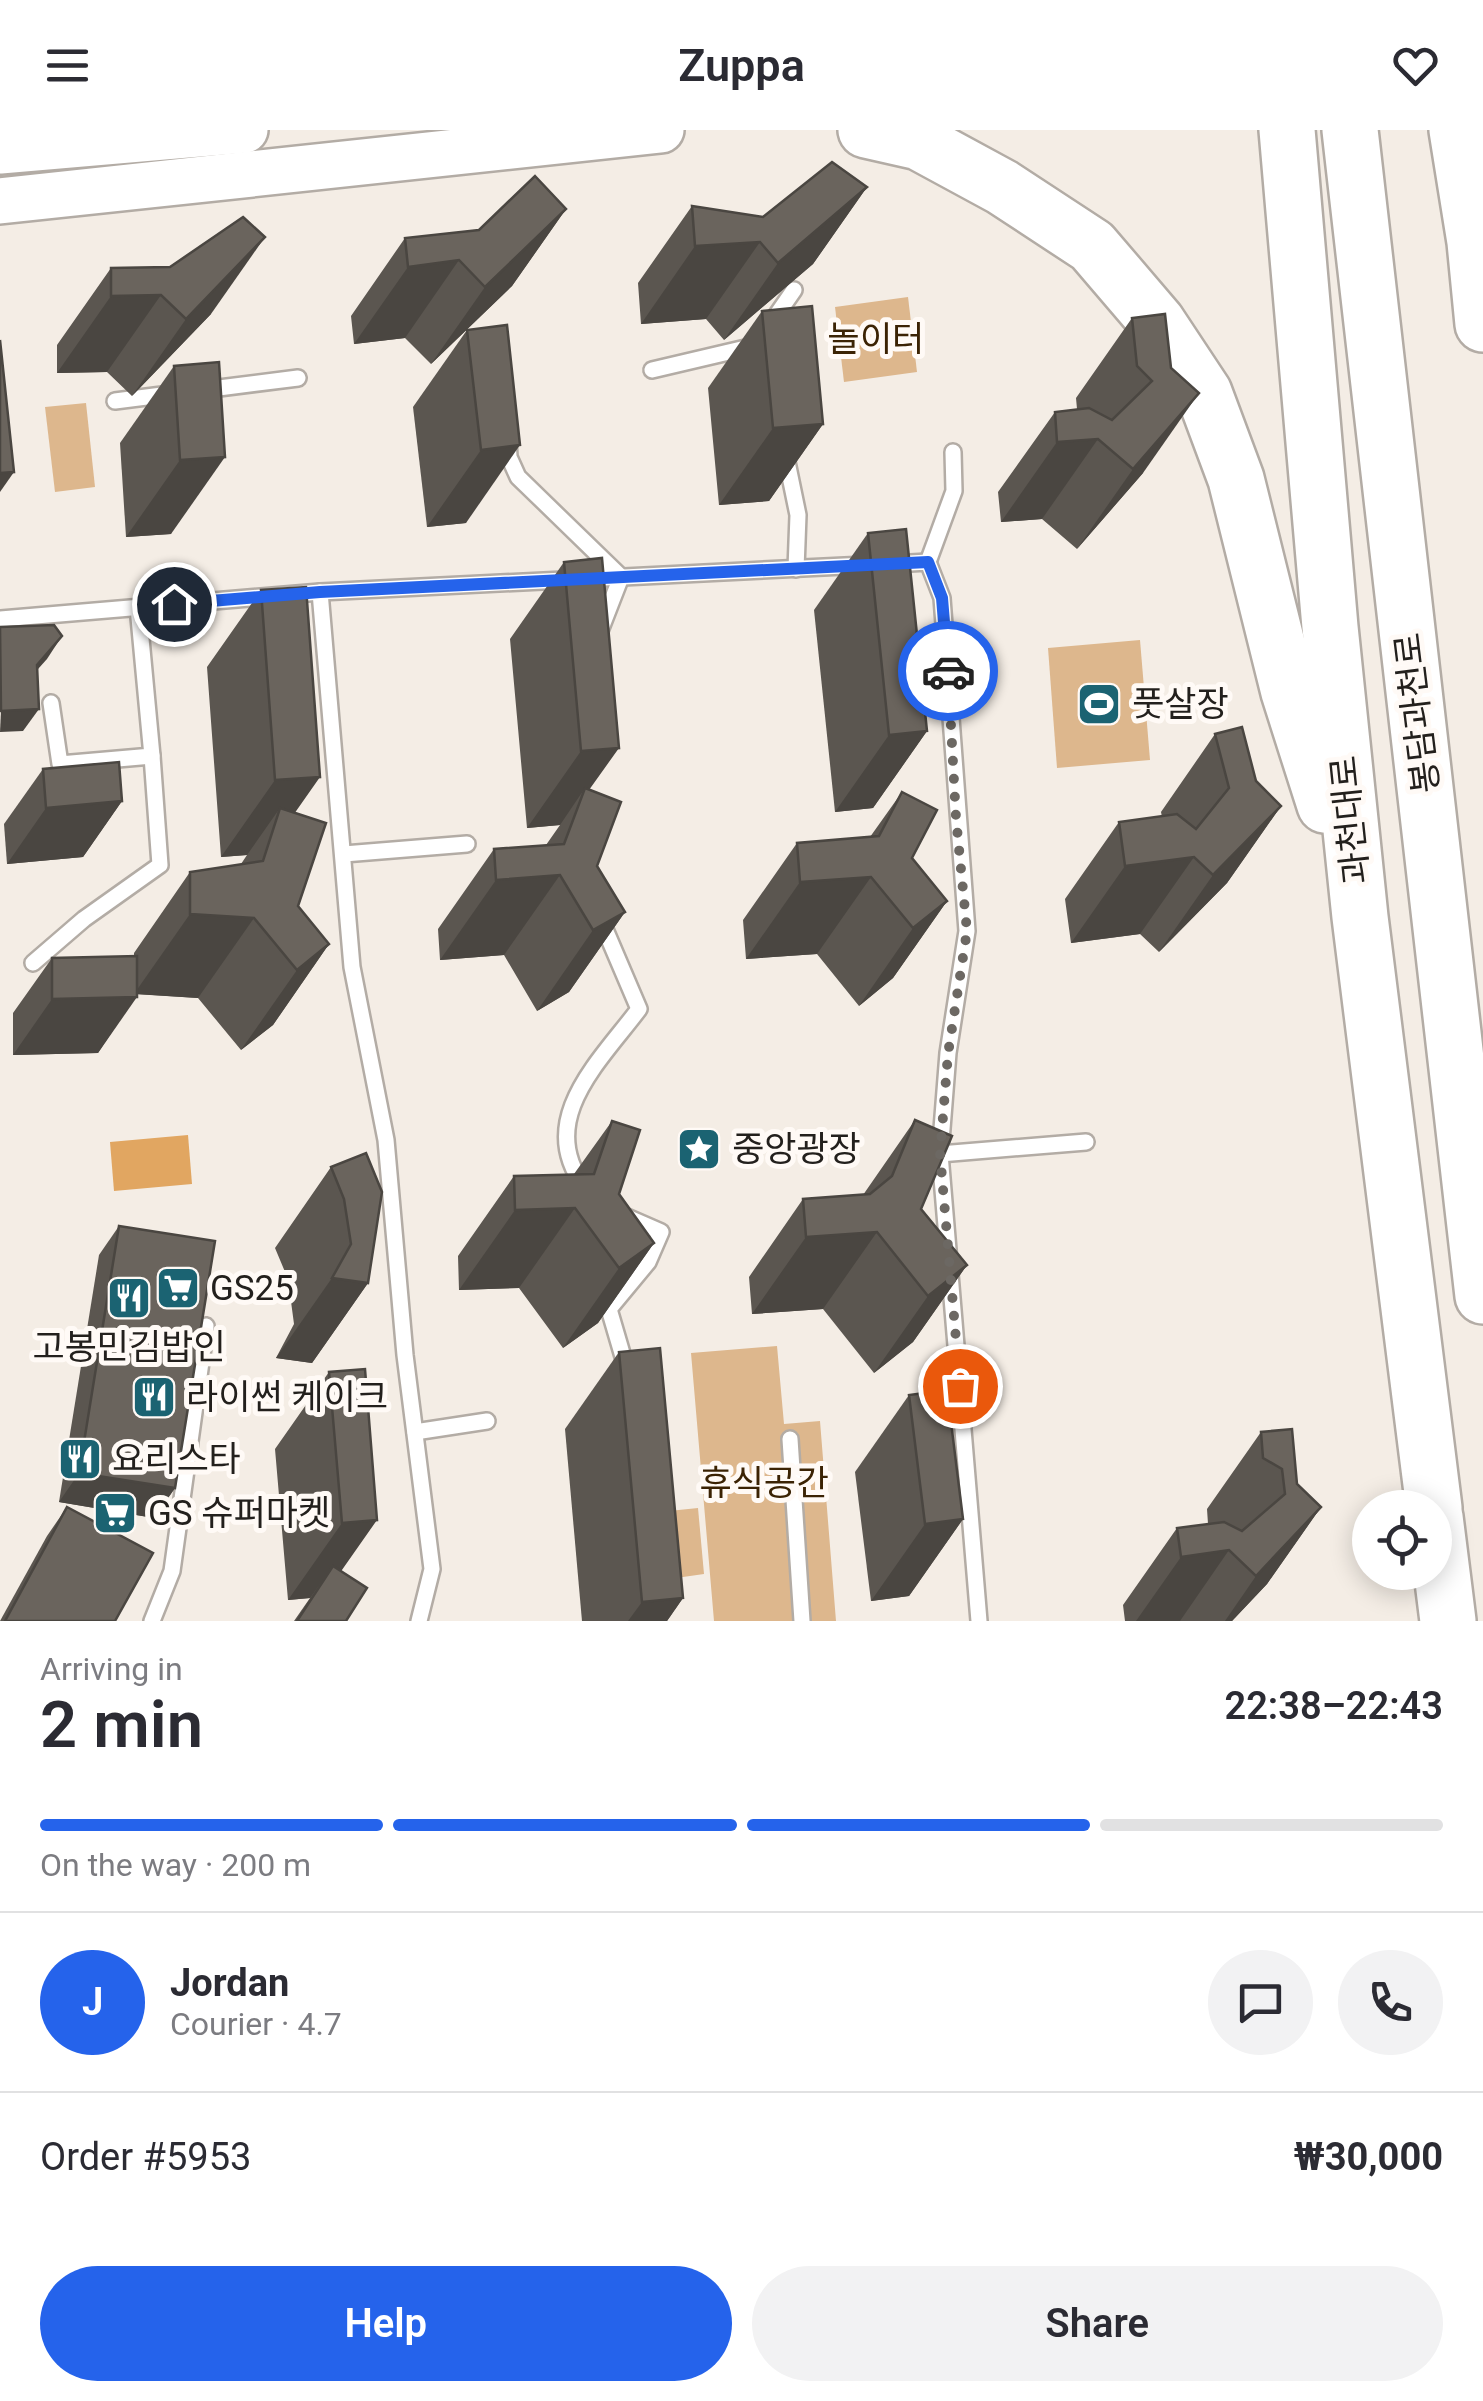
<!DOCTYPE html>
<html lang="en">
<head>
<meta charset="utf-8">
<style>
	:root { --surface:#fff; --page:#f2f2f3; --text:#2b2b33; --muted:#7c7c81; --line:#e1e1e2; --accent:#2563eb }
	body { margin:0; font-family:Roboto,"Noto Sans KR",sans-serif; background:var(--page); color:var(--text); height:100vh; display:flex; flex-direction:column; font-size:38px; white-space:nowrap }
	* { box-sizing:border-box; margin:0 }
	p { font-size:32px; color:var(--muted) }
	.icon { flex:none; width:55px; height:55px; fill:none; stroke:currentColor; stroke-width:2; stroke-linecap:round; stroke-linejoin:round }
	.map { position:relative; height:1491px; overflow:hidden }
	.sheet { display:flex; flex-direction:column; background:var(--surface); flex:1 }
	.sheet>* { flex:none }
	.tools { position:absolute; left:1352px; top:1360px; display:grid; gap:20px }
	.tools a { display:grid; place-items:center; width:100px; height:100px; border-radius:50%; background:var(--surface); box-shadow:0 5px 25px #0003; font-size:50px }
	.pin { position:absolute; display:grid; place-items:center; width:85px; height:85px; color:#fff; margin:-42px; border:5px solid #fff; border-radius:50%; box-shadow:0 2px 10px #0007 }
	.courier { position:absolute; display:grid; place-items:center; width:100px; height:100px; margin:-50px; border:8px solid #2563eb; border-radius:50%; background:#fff; color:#222; box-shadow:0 2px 12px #0007 }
	.headline em { font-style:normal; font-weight:600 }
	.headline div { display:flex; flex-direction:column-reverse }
	.headline { display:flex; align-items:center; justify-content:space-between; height:170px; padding:0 40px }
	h1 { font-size:65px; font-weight:600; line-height:75px }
	.bar { display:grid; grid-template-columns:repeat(4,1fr); gap:15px 10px; align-content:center; height:120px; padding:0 40px }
	.bar i { height:12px; border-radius:8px; background:var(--line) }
	.bar .current { background:var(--accent) }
	.bar p { grid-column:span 4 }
	.line { display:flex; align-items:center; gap:25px; padding:0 40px; border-top:2px solid var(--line) }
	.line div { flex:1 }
	.round { display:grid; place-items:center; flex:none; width:105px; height:105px; border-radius:52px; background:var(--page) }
	.cta { display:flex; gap:20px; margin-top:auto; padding:20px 40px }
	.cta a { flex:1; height:115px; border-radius:60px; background:var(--accent); color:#fff; font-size:40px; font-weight:600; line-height:115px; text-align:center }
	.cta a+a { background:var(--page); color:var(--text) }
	header { display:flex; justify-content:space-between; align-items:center; height:130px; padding:0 40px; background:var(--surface); font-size:45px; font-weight:600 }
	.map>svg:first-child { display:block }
	.green { fill:#ddb78d }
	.water { fill:#e1a661 }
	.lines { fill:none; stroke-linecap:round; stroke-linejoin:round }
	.lane-casing { stroke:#b3aca5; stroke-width:20 }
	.secondary-casing { stroke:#b3aca5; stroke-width:50 }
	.highway-casing { stroke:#b3aca5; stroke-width:60 }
	.lane { stroke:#fff; stroke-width:15 }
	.secondary { stroke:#fff; stroke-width:45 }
	.highway { stroke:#fff; stroke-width:55 }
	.wall { fill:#5b5650 }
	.shaded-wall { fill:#4a4641 }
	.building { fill:#6a645d; stroke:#4a4641; stroke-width:2.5 }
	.done { stroke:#6c6863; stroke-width:10; stroke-dasharray:0 18 }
	.route { stroke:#2563eb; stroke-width:12 }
	.labels { text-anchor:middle; stroke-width:10; stroke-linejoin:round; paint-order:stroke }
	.park-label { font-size:35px; fill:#3b2304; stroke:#fffaf6 }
	.poi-label { font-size:35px; fill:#23201d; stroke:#fffaf6; text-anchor:start }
	.street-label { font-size:35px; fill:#23201d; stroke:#fffaf6 }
</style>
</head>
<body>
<header><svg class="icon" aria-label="menu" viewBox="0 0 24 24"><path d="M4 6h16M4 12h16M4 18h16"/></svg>Zuppa<svg class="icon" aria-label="heart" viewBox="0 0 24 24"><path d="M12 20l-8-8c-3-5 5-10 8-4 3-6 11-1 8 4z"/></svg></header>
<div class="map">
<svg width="1483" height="1491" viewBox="0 0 1483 1491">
	<rect width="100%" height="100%" fill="#f4ede5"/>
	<g class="green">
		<polygon points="908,167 917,242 844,252 835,177"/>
		<polygon points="86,273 95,357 55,362 45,277"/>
		<polygon points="1140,510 1150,630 1057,638 1048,518"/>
		<polygon points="777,1216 784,1294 820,1291 836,1491 714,1491 691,1223"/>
		<polygon points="698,1378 704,1444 676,1448 669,1381"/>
	</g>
	<polygon class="water" points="188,1005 192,1054 114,1061 110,1012"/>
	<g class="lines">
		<g class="lane-casing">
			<g id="lane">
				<polyline points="771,193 794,160"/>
				<polyline points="652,240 750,217"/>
				<polyline points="203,260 298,248"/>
				<polyline points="115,271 170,264"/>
				<polyline points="508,309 509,327 518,347 621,447 600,501"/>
				<polyline points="785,322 798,385 796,439"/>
				<polyline points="928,432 954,361 953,322"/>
				<polyline points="893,434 928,432 942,468 967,801 948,923 940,1024 979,1491"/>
				<polyline points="320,462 352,837 386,1010 405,1225 432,1439 419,1491"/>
				<polyline points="0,489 320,462 865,435"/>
				<polyline points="51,573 60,634 152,626 138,477"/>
				<polyline points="344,724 467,714"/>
				<polyline points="33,833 84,789 160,735 152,626"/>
				<polyline points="940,1024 1086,1012"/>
				<path d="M584,1056c-49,-66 16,-125 55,-177l-38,-89"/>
				<polyline points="622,1085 661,1102 648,1132 609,1179 626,1237"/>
				<polyline points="415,1302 487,1291"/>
				<polyline points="790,1309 802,1491"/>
				<polyline points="152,1491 172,1441 206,1196"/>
			</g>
		</g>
		<g class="secondary-casing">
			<g id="secondary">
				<polyline points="0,21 245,0"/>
				<polyline points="0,71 661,0"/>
			</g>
		</g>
		<g class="highway-casing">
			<g id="highway">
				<polyline points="866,0 919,12 1002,57 1092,116 1157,192 1204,263 1236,349 1289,562 1325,675"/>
				<polyline points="1287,0 1330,497 1360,787 1434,1378"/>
				<polyline points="1350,0 1483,1166"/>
				<polyline points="1457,0 1475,112 1483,194"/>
				<polyline points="1435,1387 1448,1491"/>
			</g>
		</g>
		<use href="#lane" class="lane"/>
		<use href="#secondary" class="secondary"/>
		<use href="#highway" class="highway"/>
	</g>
	<g class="wall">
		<polygon points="867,57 813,134 724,210 706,189 641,194 638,153 692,76 763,87"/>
		<polygon points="566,79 512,156 431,234 405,208 354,214 351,186 405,108 479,100"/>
		<polygon points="111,138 211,184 132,266 107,242 57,243 57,215"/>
		<polygon points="762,181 823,294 769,371 719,375 708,258"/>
		<polygon points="1165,184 1143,343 1077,419 1042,389 1001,392 998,362 1055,282 1077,279 1076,268 1132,188"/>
		<polygon points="507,195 466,393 427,397 413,277 467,200"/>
		<polygon points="219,232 171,404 126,407 120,313 174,236"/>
		<polygon points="868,403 927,601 873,678 835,682 814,480"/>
		<polygon points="564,432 597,736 625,782 569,862 537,881 504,825 440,830 438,799 494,719 546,715 560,695 527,698 510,509"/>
		<polygon points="261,460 295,683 298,776 329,814 273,895 241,920 198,868 137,864 98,923 13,925 13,883 52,828 134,826 134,823 190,742 241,734 247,725 221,727 207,537"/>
		<polygon points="1215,604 1256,651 1281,676 1227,753 1159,822 1140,804 1071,813 1065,769 1119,692 1162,687 1161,682"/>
		<polygon points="43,639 122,671 83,727 7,734 4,694"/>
		<polygon points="902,662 912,728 947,771 893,848 859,876 817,824 746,829 743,790 797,713 870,707"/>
		<polygon points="915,990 921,1079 967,1135 913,1212 874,1243 823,1179 752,1184 749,1147 803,1069 863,1065"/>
		<polygon points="612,991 619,1064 654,1113 598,1193 563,1218 519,1158 459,1160 458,1126 514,1046 574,1044"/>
		<polygon points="366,1023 368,1153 312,1233 276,1228 294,1194 288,1149 275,1118 331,1037"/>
		<polygon points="119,1096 175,1358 154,1388 59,1372 99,1125"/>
		<polygon points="619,1222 683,1468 667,1491 582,1491 565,1299"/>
		<polygon points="365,1239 341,1441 346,1491 294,1491 310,1468 288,1470 275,1319 329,1242"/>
		<polygon points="909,1265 963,1389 909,1466 871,1471 855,1342"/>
		<polygon points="1261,1302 1297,1354 1321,1377 1267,1454 1232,1491 1125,1491 1123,1475 1177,1398 1208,1394 1207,1379"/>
		<polygon points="67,1377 115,1491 0,1491 47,1406"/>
	</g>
	<g class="shaded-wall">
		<polygon points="867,57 813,134 724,210 778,133"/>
		<polygon points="566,79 512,156 431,234 485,157"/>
		<polygon points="265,107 211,184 132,266 186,189"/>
		<polygon points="760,112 706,189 641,194 695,116"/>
		<polygon points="459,130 405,208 354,214 408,137"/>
		<polygon points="161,165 107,242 57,243 111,166"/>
		<polygon points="1199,263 1143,343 1077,419 1133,339"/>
		<polygon points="823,294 769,371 719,375 773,298"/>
		<polygon points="1098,309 1042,389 1001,392 1057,312"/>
		<polygon points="520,315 466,393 427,397 481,320"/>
		<polygon points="225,327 171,404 126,407 180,330"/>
		<polygon points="14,342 0,362 0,343"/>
		<polygon points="62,506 47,529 21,558 37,535"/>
		<polygon points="39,579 23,601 0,602 1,581"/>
		<polygon points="927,601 873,678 835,682 889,605"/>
		<polygon points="619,618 579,674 585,658 560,695 527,698 581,621"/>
		<polygon points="320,647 266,724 280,678 247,725 221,727 275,650"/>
		<polygon points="122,671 83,727 7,734 46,678"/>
		<polygon points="1281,676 1227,753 1159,822 1213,745"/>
		<polygon points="1194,727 1140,804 1071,813 1125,736"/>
		<polygon points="560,745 504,825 440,830 496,750"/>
		<polygon points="871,747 817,824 746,829 800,752"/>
		<polygon points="947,771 893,848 859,876 913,798"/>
		<polygon points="625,782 569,862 537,881 593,800"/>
		<polygon points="190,784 254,788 198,868 134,864"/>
		<polygon points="329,814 273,895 241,920 297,840"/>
		<polygon points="137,867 98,923 13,925 52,869"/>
		<polygon points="575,1078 519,1158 459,1160 515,1080"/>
		<polygon points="877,1102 823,1179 752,1184 806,1107"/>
		<polygon points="654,1113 598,1193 563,1218 619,1138"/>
		<polygon points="967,1135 913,1212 874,1243 928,1166"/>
		<polygon points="332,1148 368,1153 312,1233 276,1228"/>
		<polygon points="79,1343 175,1358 154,1388 59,1372"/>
		<polygon points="1321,1377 1267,1454 1232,1491 1225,1491 1256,1446"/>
		<polygon points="963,1389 909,1466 871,1471 925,1394"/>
		<polygon points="377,1390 323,1467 333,1436 310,1468 288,1470 342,1393"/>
		<polygon points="1229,1420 1180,1491 1136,1491 1181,1427"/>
		<polygon points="683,1468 667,1491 628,1491 642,1472"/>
	</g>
	<g class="building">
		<polygon points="832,32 867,57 778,133 760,112 695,116 692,76 763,87"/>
		<polygon points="535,46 566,79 485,157 459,130 408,137 405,108 479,100"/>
		<polygon points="243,87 265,107 186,189 161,165 111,166 111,138 170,137"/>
		<polygon points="812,176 823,294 773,298 762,181"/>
		<polygon points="1165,184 1171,238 1199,263 1133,339 1098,309 1057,312 1055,282 1089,278 1112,290 1152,251 1137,236 1132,188"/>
		<polygon points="507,195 520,315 481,320 467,200"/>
		<polygon points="0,210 14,342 0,343"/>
		<polygon points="219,232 225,327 180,330 174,236"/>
		<polygon points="906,399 927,601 889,605 868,403"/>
		<polygon points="602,428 619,618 581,621 564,432"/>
		<polygon points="306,457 320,647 275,650 261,460"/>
		<polygon points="54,495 62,506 37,535 39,579 1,581 0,497"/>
		<polygon points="1242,597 1256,651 1281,676 1213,745 1194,727 1125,736 1119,692 1177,684 1196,699 1229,658 1215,604"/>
		<polygon points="119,632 122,671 46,678 43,639"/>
		<polygon points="585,658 621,672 597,736 625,782 593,800 560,745 496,750 494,719 564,714"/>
		<polygon points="902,662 937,680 912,728 947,771 913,798 871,747 800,752 797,713 879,706"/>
		<polygon points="280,678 326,693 298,776 329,814 297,840 254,788 190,784 190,742 263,731"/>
		<polygon points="137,826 137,867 52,869 52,828"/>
		<polygon points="915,990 952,1006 921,1079 967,1135 928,1166 877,1102 806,1107 803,1069 870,1064 892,1046"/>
		<polygon points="612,991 640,1000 619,1064 654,1113 619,1138 575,1078 515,1080 514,1046 594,1044"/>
		<polygon points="366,1023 382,1062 368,1153 332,1148 351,1114 344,1069 331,1037"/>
		<polygon points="119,1096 215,1111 175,1358 79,1343"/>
		<polygon points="660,1218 683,1468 642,1472 619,1222"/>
		<polygon points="365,1239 377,1390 342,1393 329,1242"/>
		<polygon points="947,1260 963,1389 925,1394 909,1265"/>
		<polygon points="1292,1299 1297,1354 1321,1377 1256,1446 1229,1420 1181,1427 1177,1398 1224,1392 1242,1401 1285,1364 1282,1339 1263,1328 1261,1302"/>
		<polygon points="67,1377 153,1423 115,1491 5,1491"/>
		<polygon points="333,1436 367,1458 346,1491 297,1491"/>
	</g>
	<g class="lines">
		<polyline class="done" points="948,541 956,688 967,801 948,924 940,1024 960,1256"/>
		<polyline class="route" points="174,474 320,462 928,432 942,468 948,541"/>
	</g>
	<defs>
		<g id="stadium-square" transform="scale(2.25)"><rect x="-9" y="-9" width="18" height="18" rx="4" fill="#1b6372" stroke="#fffaf6"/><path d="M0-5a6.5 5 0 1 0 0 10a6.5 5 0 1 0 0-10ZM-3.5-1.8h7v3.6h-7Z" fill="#fff"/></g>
		<g id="sight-square" transform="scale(2.25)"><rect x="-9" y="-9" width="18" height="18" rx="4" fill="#1b6372" stroke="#fffaf6"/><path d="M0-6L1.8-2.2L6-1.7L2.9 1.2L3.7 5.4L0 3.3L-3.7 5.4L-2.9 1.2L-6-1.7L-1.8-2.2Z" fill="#fff"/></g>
		<g id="supermarket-square" transform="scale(2.25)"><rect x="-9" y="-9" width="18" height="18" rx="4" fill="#1b6372" stroke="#fffaf6"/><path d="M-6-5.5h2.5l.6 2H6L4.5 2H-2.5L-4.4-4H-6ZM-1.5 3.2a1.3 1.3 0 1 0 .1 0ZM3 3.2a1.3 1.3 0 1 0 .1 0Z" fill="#fff"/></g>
		<g id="restaurant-square" transform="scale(2.25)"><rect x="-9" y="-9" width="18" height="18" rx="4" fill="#1b6372" stroke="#fffaf6"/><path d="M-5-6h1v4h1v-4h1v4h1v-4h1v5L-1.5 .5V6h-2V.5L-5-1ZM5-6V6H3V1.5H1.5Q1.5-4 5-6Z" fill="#fff"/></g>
	</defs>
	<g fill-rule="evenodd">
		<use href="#stadium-square" x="1099" y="574"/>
		<use href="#sight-square" x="699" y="1019"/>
		<use href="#supermarket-square" x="178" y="1158"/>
		<use href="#restaurant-square" x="129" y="1168"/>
		<use href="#restaurant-square" x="154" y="1267"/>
		<use href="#restaurant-square" x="80" y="1329"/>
		<use href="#supermarket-square" x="115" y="1383"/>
	</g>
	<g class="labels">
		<g class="park-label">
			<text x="876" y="221">놀이터</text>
			<text x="764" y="1365">휴식공간</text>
		</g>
		<g class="poi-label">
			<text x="1132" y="586">풋살장</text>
			<text x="732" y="1031">중앙광장</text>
			<text x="210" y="1170">GS25</text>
			<text x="129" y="1229" text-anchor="middle">고봉민김밥인</text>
			<text x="186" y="1279">라이썬 케이크</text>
			<text x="112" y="1341">요리스타</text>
			<text x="148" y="1395">GS 슈퍼마켓</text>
		</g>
		<g class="street-label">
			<text transform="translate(1417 583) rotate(-97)" y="12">봉담과천로</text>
			<text transform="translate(1350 690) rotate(-96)" y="12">과천대로</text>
		</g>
	</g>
</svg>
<div class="tools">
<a><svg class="icon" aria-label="locate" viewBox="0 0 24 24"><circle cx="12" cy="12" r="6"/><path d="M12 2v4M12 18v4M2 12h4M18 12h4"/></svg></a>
</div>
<div class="pin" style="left:960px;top:1256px;background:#ea580c"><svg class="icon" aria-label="bag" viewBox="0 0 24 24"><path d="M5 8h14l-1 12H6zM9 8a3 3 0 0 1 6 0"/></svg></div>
<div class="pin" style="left:174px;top:474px;background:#1f2937"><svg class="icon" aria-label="home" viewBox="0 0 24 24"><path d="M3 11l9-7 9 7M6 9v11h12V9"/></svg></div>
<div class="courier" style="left:948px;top:541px"><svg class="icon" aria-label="car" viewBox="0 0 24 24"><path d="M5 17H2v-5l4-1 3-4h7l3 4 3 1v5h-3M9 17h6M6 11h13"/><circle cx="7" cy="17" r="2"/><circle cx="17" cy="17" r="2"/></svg></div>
</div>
<section class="sheet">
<div class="headline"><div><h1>2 min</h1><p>Arriving in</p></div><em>22:38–22:43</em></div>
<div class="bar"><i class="current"></i><i class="current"></i><i class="current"></i><i></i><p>On the way · 200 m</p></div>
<div class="line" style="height:180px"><b class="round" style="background:var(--accent);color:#fff">J</b><div><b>Jordan</b><p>Courier · 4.7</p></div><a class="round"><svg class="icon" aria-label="chat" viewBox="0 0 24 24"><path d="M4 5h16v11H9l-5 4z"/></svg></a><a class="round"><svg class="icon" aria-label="phone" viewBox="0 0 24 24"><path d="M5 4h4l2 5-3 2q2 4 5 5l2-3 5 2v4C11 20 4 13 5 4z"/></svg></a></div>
<div class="line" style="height:130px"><div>Order #5953</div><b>₩30,000</b></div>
<div class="cta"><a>Help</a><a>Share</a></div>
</section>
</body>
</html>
